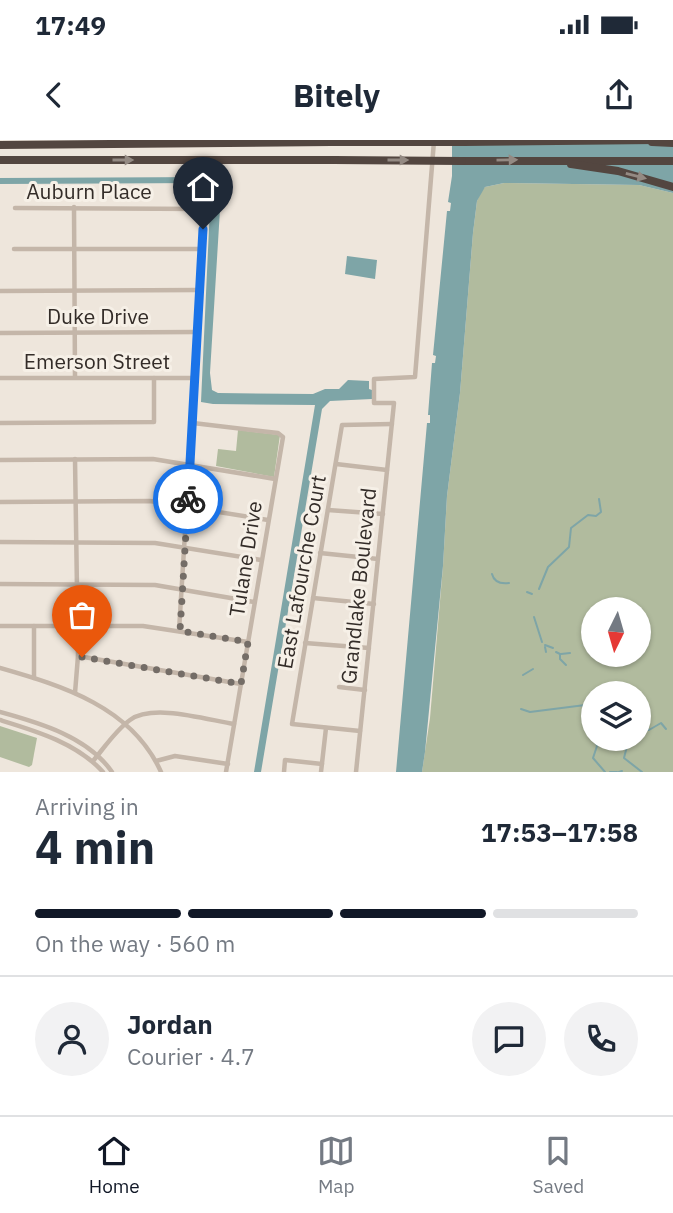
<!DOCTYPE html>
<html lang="en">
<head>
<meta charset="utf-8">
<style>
	:root { --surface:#fff; --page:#f2f2f3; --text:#1f2937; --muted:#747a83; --line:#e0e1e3; --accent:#111827 }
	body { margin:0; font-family:"IBM Plex Sans",sans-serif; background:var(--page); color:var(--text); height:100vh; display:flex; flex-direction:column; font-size:26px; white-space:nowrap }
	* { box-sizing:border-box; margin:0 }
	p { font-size:23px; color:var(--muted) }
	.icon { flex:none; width:38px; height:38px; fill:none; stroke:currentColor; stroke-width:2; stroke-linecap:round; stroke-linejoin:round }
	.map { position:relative; height:632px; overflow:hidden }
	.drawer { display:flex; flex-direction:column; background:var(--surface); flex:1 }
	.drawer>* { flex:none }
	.needle { width:46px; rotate:185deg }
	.buttons { position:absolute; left:581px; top:457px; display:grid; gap:14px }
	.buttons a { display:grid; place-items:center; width:70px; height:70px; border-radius:50%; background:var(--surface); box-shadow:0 2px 5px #0004; font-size:35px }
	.pin { position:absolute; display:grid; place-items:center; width:60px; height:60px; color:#fff; margin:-72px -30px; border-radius:50% 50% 50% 0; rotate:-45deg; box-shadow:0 0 7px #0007 }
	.pin .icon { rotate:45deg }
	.courier { position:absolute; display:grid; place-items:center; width:70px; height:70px; margin:-35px; border:5px solid #1a73e8; border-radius:50%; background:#fff; color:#222; box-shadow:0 2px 9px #0007 }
	.head em { font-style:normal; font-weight:700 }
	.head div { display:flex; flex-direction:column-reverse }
	.head { display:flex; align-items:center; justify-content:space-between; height:119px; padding:0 35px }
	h1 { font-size:46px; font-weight:700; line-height:52px }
	.bar { display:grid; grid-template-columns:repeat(4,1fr); gap:10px 7px; align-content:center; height:84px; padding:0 35px }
	.bar i { height:9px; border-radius:5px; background:var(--line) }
	.bar .selected { background:var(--accent) }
	.bar p { grid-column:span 4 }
	.line { display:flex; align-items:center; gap:18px; padding:0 35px; border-top:2px solid var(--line) }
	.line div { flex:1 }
	.round { display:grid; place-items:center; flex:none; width:74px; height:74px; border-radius:37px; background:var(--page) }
	.status { display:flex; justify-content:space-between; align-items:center; height:49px; padding:0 35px; background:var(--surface); direction:ltr }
	.status svg { height:19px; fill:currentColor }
	header { display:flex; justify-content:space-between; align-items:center; height:91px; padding:0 35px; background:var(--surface); font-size:32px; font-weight:700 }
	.dock { display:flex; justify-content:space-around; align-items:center; height:98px; border-top:2px solid var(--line); background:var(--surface); font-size:19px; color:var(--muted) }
	.dock a { display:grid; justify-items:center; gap:4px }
	.dock .selected { color:var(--accent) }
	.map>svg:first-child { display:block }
	.green { fill:#b1bb9e; fill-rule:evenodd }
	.water { fill:#7ea5a7 }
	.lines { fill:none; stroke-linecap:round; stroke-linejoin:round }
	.stream { stroke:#7ea5a7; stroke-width:2 }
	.minor { stroke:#c4b6a9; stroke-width:4.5 }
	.highway { stroke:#534640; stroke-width:8 }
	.highway-bridge { stroke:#534640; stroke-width:8 }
	.oneway { fill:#948a83 }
	.done { stroke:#746d67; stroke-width:7; stroke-dasharray:0 12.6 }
	.route { stroke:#1a73e8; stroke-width:9 }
	.labels { text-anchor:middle; stroke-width:6; stroke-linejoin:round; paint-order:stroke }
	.street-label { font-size:21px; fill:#332c28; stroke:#f6f0e7 }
</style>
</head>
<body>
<div class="status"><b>17:49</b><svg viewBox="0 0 49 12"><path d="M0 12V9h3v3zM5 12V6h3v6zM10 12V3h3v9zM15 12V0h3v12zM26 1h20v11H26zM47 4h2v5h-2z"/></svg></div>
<header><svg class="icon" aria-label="back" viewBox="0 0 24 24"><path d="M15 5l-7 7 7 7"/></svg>Bitely<svg class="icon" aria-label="share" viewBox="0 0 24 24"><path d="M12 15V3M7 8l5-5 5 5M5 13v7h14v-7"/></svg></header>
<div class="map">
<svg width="673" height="632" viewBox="0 0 673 632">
	<rect width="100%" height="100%" fill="#eee6dc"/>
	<g class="green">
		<path d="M504,43l135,2 34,8v579h-251l8,-54 13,-152 4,-70 13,-103 13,-160 4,-32 5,-11 3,-3zM593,469h46v45h-46zM593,553h46v45h-46z"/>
		<polygon points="238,290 280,295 274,337 216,326 218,309 236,311"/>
		<polygon points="0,586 37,598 32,625 29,627 0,617"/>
	</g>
	<g class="water">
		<polygon points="452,0 673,0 673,53 639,45 504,43 485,47 477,61 473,93 460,253 447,356 443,426 425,612 422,632 396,632 427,283 430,283 430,275 428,275 432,223 435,223 436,216 433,215 447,71 450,71 451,63 448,62 452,36"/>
		<polygon points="213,31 221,32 222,37 210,233 212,250 218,253 313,254 325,249 339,249 348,240 369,241 369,249 372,250 372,259 330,261 322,269 261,632 254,632 315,265 213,264 201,262 211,45 206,43 0,44 0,38 211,37"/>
		<polygon points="347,116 377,120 375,139 345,134"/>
	</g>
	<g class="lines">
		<g class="stream">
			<path d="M492,434c2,8 9,10 17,9"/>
			<polyline points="539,449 548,427 569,407 571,388 588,375 596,376 601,372 599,359"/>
			<polyline points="527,452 532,454"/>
			<polyline points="534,477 542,502"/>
			<polyline points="545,505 553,508"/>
			<polyline points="545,507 546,512"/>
			<polyline points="556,512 560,514 560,519 566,525"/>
			<polyline points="561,514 570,513"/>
			<polyline points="523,535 533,529"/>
			<polyline points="521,569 530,572 593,564"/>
			<polyline points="639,585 649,590 661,583 666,589"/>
			<polyline points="594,598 597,606 593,618 605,632"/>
			<polyline points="629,598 624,618 642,632"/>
			<polyline points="610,632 617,632"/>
			<polyline points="619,632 622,631"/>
		</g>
		<g class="minor">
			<polyline points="74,67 75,237"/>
			<polyline points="15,68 204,69"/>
			<polyline points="14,109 201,109"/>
			<polyline points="0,151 199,150"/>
			<polyline points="0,193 197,192"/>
			<polyline points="0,238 194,238"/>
			<polyline points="0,283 154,282 154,238"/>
			<polyline points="193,283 278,293 283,297 226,632"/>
			<polyline points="0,320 153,319 275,339"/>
			<polyline points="336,324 387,330"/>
			<polyline points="0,362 150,361 268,380"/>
			<polyline points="328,370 383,374"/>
			<polyline points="0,402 155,403 261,420"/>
			<polyline points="320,413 378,419"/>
			<polyline points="0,444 155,445 254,462"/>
			<polyline points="313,458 374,464"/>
			<polyline points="0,486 143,486 248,502"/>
			<polyline points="34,486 34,538"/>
			<polyline points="179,491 206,49"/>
			<polyline points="305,503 369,508"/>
			<polyline points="78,516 241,544"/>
			<path d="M0,528c63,18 132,39 161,104"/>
			<polyline points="339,547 365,550"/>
			<polyline points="75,553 78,516 75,319"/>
			<path d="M0,572c40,11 88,25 112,60"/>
			<path d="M0,580c36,11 77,23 103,52"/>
			<polyline points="360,591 292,584 342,285 392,284"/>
			<path d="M93,621c11,-13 23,-31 37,-41 23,-17 78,0 104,4"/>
			<polyline points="156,621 175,616 228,624"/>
			<polyline points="284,632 285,620 322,624"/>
			<polyline points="321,632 326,588"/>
			<polyline points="356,632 394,263 374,263 374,239 415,237 434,1"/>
		</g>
		<g class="highway">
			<polyline points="464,2 657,0"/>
			<polyline points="652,2 673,3"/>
			<polyline points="0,5 331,2"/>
			<polyline points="0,20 334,20"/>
			<polyline points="462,21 673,21"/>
			<polyline points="571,24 618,31 673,47"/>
		</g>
		<g class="highway-bridge">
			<polyline points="331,2 464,2"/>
			<polyline points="334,20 462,21"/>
		</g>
	</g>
	<defs><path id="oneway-solid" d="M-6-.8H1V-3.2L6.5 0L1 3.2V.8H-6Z" transform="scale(1.75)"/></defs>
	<g class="oneway">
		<use href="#oneway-solid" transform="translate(123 20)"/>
		<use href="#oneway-solid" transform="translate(398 20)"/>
		<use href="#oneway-solid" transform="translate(507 20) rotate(-1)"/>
		<use href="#oneway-solid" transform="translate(636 36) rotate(14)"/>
	</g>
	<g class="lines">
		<polyline class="done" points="82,517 241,544 248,502 180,491 188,359"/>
		<polyline class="route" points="188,359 203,89"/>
	</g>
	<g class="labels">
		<g class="street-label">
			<text x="89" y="59">Auburn Place</text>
			<text x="98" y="184">Duke Drive</text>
			<text x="97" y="229">Emerson Street</text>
			<text transform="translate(246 419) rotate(-81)" y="7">Tulane Drive</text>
			<text transform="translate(302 432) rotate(-80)" y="7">East Lafourche Court</text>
			<text transform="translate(359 446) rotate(-84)" y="7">Grandlake Boulevard</text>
		</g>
	</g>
</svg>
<div class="buttons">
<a><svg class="needle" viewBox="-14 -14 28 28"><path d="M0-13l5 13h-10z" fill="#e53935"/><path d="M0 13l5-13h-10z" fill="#747a83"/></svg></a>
<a><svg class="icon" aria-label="layers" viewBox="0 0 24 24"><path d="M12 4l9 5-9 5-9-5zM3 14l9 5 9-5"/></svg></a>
</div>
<div class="pin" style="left:82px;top:517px;background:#ea580c"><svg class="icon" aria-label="bag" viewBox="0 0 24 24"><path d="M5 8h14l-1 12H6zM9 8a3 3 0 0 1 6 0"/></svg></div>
<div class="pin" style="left:203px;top:89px;background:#1f2937"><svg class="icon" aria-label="home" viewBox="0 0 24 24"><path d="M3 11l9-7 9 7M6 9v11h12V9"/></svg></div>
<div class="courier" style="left:188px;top:359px"><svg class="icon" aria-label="bike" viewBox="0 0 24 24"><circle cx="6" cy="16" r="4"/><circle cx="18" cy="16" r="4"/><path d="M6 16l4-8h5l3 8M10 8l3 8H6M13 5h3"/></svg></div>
</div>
<section class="drawer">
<div class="head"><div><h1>4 min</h1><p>Arriving in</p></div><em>17:53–17:58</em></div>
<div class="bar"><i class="selected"></i><i class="selected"></i><i class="selected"></i><i></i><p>On the way · 560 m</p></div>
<div class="line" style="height:126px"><a class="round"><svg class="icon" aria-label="person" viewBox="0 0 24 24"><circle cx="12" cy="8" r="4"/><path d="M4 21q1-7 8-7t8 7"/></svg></a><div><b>Jordan</b><p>Courier · 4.7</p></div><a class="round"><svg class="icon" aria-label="chat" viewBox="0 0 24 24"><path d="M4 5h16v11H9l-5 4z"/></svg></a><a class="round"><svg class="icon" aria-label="phone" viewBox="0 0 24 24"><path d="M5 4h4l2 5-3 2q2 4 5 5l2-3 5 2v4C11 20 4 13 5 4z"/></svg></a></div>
</section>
<nav class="dock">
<a class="selected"><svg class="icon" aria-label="home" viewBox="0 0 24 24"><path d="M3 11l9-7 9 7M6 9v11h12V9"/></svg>Home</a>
<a><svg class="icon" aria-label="map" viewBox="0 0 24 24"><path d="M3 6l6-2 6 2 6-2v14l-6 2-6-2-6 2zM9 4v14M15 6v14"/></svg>Map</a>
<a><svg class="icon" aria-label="saved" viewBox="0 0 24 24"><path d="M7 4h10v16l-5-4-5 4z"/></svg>Saved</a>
</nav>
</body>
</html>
